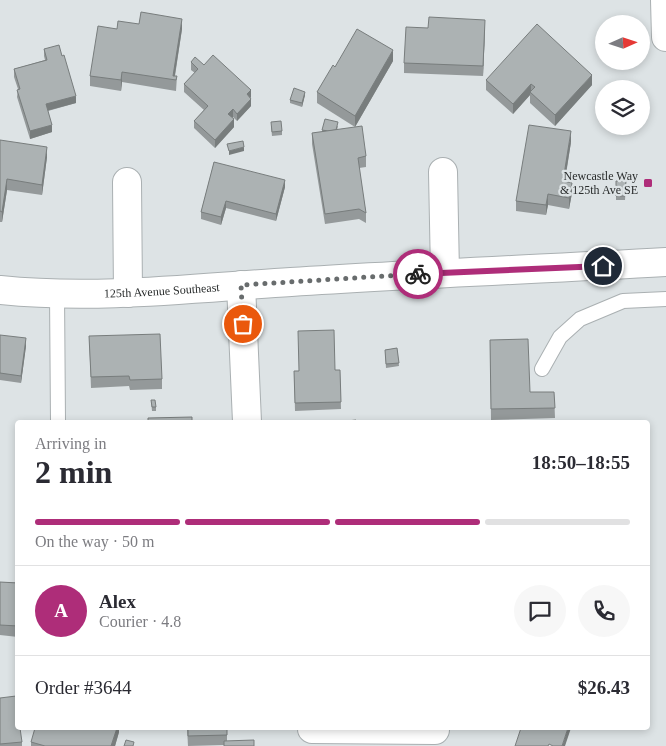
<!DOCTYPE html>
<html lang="en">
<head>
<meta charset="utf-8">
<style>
	:root { --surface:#fff; --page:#f7f7f7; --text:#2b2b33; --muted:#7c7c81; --line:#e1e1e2; --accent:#ae2d79 }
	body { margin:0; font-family:"Times New Roman",serif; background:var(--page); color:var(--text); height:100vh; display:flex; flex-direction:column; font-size:19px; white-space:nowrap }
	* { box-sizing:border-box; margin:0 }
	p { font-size:16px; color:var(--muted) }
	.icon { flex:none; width:28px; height:28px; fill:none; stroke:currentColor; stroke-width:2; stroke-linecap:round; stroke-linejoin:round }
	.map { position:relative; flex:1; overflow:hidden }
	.details { position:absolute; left:15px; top:420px; width:635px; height:310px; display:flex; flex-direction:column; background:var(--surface); border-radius:5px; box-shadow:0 2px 8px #0003 }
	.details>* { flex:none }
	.needle { width:32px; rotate:87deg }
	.fabs { position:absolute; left:595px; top:15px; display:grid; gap:10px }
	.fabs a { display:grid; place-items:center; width:55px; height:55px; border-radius:50%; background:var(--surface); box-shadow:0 2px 8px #0003; font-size:25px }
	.pin { position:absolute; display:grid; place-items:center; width:42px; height:42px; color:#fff; margin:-21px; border:2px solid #fff; border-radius:50%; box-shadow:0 1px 5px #0007 }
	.courier { position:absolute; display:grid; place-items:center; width:50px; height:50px; margin:-25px; border:4px solid #ae2d79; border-radius:50%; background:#fff; color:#222; box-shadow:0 1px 6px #0007 }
	.headline em { font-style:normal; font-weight:700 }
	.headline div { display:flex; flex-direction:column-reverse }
	.headline { display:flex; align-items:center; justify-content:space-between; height:85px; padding:0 20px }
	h1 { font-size:32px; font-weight:700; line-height:38px }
	.bar { display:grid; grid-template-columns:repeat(4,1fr); gap:8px 5px; align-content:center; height:60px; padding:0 20px }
	.bar i { height:6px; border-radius:4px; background:var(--line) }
	.bar .on { background:var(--accent) }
	.bar p { grid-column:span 4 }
	.line { display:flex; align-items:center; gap:12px; padding:0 20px; border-top:1px solid var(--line) }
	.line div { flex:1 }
	.round { display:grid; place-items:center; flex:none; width:52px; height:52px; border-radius:26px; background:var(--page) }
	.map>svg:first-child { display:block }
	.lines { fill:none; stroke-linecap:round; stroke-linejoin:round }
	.lane-casing { stroke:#aab0b2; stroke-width:16 }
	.street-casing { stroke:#aab0b2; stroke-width:30 }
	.secondary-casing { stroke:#aab0b2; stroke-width:30 }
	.lane { stroke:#fff; stroke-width:14 }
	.street { stroke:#fff; stroke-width:28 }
	.secondary { stroke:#fff; stroke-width:28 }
	.wall { fill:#94999a }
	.shaded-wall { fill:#787d7d }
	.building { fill:#acb2b3; stroke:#787d7d }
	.done { stroke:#686c6d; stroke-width:5; stroke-dasharray:0 9 }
	.route { stroke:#ae2d79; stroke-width:6 }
	.poi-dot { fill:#ae2d79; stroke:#dde3e5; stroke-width:2 }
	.labels { text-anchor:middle; stroke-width:4.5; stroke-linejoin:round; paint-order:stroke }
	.poi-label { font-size:12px; fill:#292c2c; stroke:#dde3e5; text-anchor:end }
	.street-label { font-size:12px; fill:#292c2c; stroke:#dde3e5 }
</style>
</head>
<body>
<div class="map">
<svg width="666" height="746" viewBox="0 0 666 746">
	<rect width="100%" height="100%" fill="#dde3e5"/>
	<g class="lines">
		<g class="lane-casing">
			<g id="lane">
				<polyline points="57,294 58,422"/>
				<polyline points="542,369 560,337 580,319 623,301 666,299"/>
			</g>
		</g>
		<g class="street-casing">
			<g id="street">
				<polyline points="443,172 445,273"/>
				<polyline points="127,182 128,293"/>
				<polyline points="241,285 247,422"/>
				<path id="s1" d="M0,290c97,10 195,-2 291,-8 125,-8 250,-13 375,-20"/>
				<polyline points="312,729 435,730"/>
			</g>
		</g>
		<g class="secondary-casing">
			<polyline id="secondary" points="665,0 666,37"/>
		</g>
		<use href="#lane" class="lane"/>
		<use href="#street" class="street"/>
		<use href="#secondary" class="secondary"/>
	</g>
	<g class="wall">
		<polygon points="139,24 182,29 175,76 177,76 176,91 122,82 121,91 90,86 90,76 117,29"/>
		<polygon points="485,30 483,76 404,73 404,63"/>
		<polygon points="44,49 76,103 48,111 52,132 30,139 17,97 18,89 14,77 14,69 45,60 44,56"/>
		<polygon points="393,61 355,127 317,103 317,92 335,67"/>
		<polygon points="191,62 204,65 251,97 250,98 251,106 237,121 233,117 232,118 234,127 215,148 194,128 194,121 204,110 184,92 184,84 195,73 191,70"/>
		<polygon points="486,80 592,85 555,126 530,103 530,95 513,114 486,90"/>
		<polygon points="305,95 302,107 290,103 290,100"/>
		<polygon points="271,126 282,131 282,135 272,136"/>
		<polygon points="338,126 337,130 366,156 366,167 359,168 366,213 366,223 359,219 325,224 312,144 312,133 322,132 322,130"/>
		<polygon points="0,140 47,157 42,195 7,190 2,222 0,222"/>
		<polygon points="571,142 565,181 572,193 569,209 548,205 546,215 516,211 516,201"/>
		<polygon points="214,162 285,187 276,221 226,208 221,225 201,219 201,212"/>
		<polygon points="616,181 626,181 625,200 616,200"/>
		<polygon points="0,335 26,346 21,383 0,380"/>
		<polygon points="89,336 162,379 162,389 130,390 129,386 91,388"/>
		<polygon points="490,340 530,392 554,392 555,418 491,420"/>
		<polygon points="397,348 399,366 386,368 385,350"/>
		<polygon points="340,370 341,409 295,411 294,371"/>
		<polygon points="151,400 156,407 156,411 152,411"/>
		<polygon points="0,582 18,583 18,637 0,635"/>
		<polygon points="0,698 22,742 22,746 0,746"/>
		<polygon points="119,728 119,732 115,746 31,746 31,742"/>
		<polygon points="187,728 227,728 227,741 224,745 188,746"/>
	</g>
	<g class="shaded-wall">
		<polygon points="182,19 182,29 174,80 173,76"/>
		<polygon points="485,20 485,30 483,76 483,66"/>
		<polygon points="393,50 393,61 355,127 355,116"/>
		<polygon points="122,72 122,82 121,91 121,80"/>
		<polygon points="592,75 592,85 555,126 555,115"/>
		<polygon points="531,84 531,94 530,92 530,95 513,114 513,104"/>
		<polygon points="251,90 251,97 247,102 247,94"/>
		<polygon points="305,92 305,95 302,107 302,103"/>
		<polygon points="76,96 76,103 46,111 46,104"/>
		<polygon points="251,99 251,106 237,121 237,114"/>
		<polygon points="233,109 233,117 228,121 228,114"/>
		<polygon points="234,119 234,127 215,148 215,140"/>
		<polygon points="52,125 52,132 30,139 30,131"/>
		<polygon points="571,131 571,142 563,191 563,181"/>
		<polygon points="47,147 47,157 42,195 42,185"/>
		<polygon points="244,147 244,151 229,155 229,151"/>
		<polygon points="7,179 7,190 2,222 2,212"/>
		<polygon points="285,180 285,187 276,221 276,214"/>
		<polygon points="572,183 572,193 569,209 569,198"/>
		<polygon points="548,194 548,205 546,215 546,205"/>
		<polygon points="226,201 226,208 221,225 221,217"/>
		<polygon points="26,338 26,346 21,383 21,376"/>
		<polygon points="117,728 119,728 119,732 115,746 111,746"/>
		<polygon points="568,728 571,728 565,746 562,746"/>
	</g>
	<g class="building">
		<polygon points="141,12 182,19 173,76 177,76 176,80 122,72 121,80 90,76 98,26 117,29 118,21 139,24"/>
		<polygon points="429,17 485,20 483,66 404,63 406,27 428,28"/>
		<polygon points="537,24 592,75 555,115 530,92 535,87 531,84 513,104 486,80"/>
		<polygon points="357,29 393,50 355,116 317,92 333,65 335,67"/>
		<polygon points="59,45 62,56 64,55 76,96 46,104 52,125 30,131 17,90 20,89 14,69 47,60 44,49"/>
		<polygon points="213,55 251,90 247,94 251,99 237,114 233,109 228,114 234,119 215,140 194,121 208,106 184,84 198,69 191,62 195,57 204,65"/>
		<polygon points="294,88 305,92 302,103 290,100"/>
		<polygon points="325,119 338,122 336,130 328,131 322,130"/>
		<polygon points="281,121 282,131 272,132 271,122"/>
		<polygon points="529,125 571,131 563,181 572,183 569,198 548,194 546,205 516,201"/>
		<polygon points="362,126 366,156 358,158 366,213 359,209 325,214 312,133"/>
		<polygon points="0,140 47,147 42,185 7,179 2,212 0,211"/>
		<polygon points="243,141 244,147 229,151 227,144"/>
		<polygon points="214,162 285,180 276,214 226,201 221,217 201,212"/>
		<polygon points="616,181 626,181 625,196 616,196"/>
		<polygon points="334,330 335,370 340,370 341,402 295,403 294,371 299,371 298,331"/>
		<polygon points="160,334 162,379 130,380 129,376 91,377 89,336"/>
		<polygon points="0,335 26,338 21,376 0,373"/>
		<polygon points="528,339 530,392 554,392 555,408 491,409 490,340"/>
		<polygon points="397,348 399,363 386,364 385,350"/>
		<polygon points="151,400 155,400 156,407 152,407"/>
		<polygon points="192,417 192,422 148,422 148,418"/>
		<polygon points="356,420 357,422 339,422"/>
		<polygon points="0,582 18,583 18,626 0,625"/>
		<polygon points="16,696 18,710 18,728 20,728 22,742 0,744 0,698"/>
		<polygon points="35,728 117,728 111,746 45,746 31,742"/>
		<polygon points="188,728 227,728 227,735 188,736"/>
		<polygon points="521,728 568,728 562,746 553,746 549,744 548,746 515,746"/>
		<polygon points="126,740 134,742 133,746 124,746"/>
		<polygon points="254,740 254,746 224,746 224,741"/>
	</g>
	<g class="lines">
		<polyline class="done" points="243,324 241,285 418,274"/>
		<polyline class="route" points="418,274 603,266"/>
	</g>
	<rect class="poi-dot" x="643" y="178" width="10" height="10" rx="2.5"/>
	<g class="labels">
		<g class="poi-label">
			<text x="638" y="180">Newcastle Way<tspan x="638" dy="14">&amp; 125th Ave SE</tspan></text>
		</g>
		<g class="street-label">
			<text dy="4" stroke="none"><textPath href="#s1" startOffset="162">125th Avenue Southeast</textPath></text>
		</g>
	</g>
</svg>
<div class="fabs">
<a><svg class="needle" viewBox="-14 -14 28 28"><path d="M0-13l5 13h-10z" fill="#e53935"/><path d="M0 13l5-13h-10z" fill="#7c7c81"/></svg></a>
<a><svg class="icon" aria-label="layers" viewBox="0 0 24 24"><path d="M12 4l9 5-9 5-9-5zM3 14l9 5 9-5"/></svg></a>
</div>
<div class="pin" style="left:243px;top:324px;background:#ea580c"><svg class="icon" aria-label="bag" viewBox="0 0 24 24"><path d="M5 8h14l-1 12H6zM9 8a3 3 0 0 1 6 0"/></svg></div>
<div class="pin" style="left:603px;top:266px;background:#1f2937"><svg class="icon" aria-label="home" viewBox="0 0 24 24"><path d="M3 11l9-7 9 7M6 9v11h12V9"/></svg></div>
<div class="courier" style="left:418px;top:274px"><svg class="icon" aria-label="bike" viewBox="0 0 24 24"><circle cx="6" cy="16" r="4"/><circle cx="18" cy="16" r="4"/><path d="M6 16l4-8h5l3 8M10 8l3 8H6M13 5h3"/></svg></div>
<section class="details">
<div class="headline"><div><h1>2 min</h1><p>Arriving in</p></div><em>18:50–18:55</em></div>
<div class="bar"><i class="on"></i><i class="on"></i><i class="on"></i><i></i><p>On the way · 50 m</p></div>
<div class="line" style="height:90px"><b class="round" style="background:var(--accent);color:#fff">A</b><div><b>Alex</b><p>Courier · 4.8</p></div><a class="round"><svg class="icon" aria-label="chat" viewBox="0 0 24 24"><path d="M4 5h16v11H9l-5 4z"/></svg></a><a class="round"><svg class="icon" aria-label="phone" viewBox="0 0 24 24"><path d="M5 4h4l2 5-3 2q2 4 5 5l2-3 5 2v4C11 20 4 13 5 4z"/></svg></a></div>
<div class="line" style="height:65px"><div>Order #3644</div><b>$26.43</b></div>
</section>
</div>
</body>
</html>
